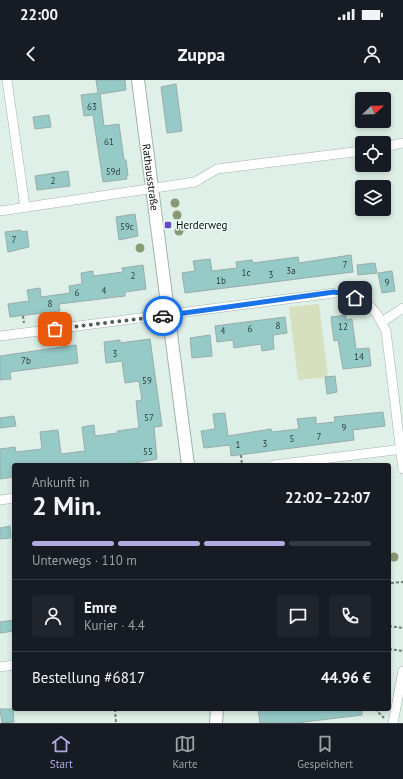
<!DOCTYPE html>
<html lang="de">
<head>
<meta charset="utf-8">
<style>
	:root { --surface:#171b24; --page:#20242c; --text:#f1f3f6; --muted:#9ea1a6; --line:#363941; --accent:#b1a8e0 }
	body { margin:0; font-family:"PT Sans",sans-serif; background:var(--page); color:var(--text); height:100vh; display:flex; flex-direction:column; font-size:15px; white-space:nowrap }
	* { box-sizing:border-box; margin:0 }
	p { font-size:13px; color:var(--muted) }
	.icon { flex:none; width:22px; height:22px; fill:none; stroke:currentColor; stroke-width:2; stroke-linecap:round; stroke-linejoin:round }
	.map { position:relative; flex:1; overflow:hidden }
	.drawer { position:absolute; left:12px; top:383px; width:379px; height:248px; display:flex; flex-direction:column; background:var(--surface); border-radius:4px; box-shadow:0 2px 6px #0003 }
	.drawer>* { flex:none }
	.needle { width:26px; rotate:68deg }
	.fabs { position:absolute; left:355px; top:12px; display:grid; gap:8px }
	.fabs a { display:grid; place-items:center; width:36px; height:36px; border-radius:4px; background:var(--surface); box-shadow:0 2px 6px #0003; font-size:20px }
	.pin { position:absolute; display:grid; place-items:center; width:34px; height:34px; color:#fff; margin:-17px; border-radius:8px; box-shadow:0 2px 6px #0006 }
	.courier { position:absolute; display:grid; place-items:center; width:40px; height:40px; margin:-20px; border:3px solid #1a73e8; border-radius:50%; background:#fff; color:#222; box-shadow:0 1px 5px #0007 }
	.head em { font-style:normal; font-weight:700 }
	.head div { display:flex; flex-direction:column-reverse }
	.head { display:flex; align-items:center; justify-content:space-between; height:68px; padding:0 20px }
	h1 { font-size:26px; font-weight:700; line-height:30px }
	.bar { display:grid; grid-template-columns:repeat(4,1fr); gap:6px 4px; align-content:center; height:48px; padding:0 20px }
	.bar i { height:5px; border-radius:3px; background:var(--line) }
	.bar .current { background:var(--accent) }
	.bar p { grid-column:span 4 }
	.line { display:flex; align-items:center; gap:10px; padding:0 20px; border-top:1px solid var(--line) }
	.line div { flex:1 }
	.round { display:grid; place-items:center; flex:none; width:42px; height:42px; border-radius:4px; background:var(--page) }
	.status { display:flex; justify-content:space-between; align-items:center; height:28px; padding:0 20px; background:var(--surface); direction:ltr }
	.status svg { height:11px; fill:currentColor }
	header { display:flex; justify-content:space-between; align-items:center; height:52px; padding:0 20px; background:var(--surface); font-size:18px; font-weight:700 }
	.dock { display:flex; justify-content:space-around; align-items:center; height:56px; border-top:1px solid var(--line); background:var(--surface); font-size:11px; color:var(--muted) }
	.dock a { display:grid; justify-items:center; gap:2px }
	.dock .current { color:var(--accent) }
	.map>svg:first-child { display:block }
	.green { fill:#d7e0be }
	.building { fill:#95cac7; stroke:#99acab }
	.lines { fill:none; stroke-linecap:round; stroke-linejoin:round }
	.minor-casing { stroke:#a3b3ac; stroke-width:10 }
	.tertiary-casing { stroke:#a3b3ac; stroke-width:14 }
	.path { stroke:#717d78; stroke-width:2; stroke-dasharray:3 2; stroke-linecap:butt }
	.minor { stroke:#fff; stroke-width:9 }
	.tertiary { stroke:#fff; stroke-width:12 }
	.tree { fill:#8b9973 }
	.done { stroke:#545e59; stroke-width:4; stroke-dasharray:0 7.2 }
	.route { stroke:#1a73e8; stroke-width:5 }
	.poi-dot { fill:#634cc5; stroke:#ebfdf5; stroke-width:1.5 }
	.labels { text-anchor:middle; stroke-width:3; stroke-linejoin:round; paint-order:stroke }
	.number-label { font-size:9px; fill:#2c3e3b }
	.street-label { font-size:11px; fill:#090f0c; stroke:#ebfdf5 }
	.poi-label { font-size:11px; fill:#090f0c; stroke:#ebfdf5; text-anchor:start }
</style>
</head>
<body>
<div class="status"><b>22:00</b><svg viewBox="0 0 49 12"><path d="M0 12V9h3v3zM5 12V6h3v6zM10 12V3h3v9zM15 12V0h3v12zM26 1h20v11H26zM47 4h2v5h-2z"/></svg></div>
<header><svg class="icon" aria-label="back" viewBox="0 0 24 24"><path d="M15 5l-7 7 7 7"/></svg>Zuppa<svg class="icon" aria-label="person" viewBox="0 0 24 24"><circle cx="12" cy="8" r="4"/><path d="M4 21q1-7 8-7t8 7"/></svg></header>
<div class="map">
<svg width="403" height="643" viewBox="0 0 403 643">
	<rect width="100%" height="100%" fill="#def0e8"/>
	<polygon class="green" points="319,224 328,297 298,300 289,227"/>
	<g class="building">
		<polygon points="96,0 125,0 126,10 100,14 104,46 119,44 124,80 126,80 128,96 126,96 127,99 103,102 93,35 84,36 81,15 98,13"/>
		<polygon points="176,4 182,51 167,53 161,7"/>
		<polygon points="49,35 51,47 35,49 33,37"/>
		<polygon points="68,91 70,106 37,110 35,96"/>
		<polygon points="135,134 138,156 119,160 116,137"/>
		<polygon points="21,150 22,152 27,151 29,167 8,172 5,152"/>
		<polygon points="351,175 353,192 185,213 182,193 195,191 193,181 210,179 212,191 237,188 236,182 252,180 253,183 298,177 299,183"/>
		<polygon points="375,183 377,193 358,195 357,185"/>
		<polygon points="143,185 146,209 125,212 125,216 59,224 60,231 10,237 8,224 29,221 27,210 40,208 41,217 70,213 69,206 82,204 81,193 93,191 93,196 123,192 122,188"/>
		<polygon points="392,191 395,211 382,213 378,193"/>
		<polygon points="346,235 346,240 352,239 356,269 369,268 371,286 343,289 338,260 334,261 331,237"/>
		<polygon points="285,237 287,253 273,255 274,269 262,271 261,264 234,268 233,260 217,262 215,246"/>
		<polygon points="210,255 212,276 192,278 190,258"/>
		<polygon points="150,259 162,346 154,347 157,379 123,385 14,385 14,397 0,399 0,369 15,367 16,372 42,369 40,352 58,350 61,374 85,371 82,347 94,345 95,356 118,353 117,351 139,348 136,321 142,320 139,301 125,303 122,281 106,283 104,262 120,260 120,263"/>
		<polygon points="76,265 78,283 10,292 11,299 0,300 0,276"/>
		<polygon points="335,296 337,312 327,314 325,297"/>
		<polygon points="383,332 385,346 353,350 354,360 231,376 230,365 204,368 201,351 215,349 213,334 225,333 228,356 271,349 272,352 299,349 297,339 316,337 316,344 335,342 334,337"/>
		<polygon points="14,336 16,346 0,348 0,338"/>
		<polygon points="10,446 11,458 0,459 0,448"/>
		<polygon points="14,540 14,551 0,553 0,542"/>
		<polygon points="0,629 13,629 14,642 2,643"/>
		<polygon points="258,629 362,629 362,635 296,643 260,643"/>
	</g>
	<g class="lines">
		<g class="minor-casing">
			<g id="minor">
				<polyline points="7,0 25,127"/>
				<polyline points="384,67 403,63"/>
				<polyline points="0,131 195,102 217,89 362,71"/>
				<polyline points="382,242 403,228"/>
				<polyline points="0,256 334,213 346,213 365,221 377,234 386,251 403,389"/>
				<polyline points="274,385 403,369"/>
				<polyline points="0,420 14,418"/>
				<polyline points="0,587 14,585"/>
				<polyline points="393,643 403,591"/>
			</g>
		</g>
		<g class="tertiary-casing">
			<g id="tertiary">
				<path id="s1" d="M138,0l50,385"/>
				<polyline points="216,643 217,629"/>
			</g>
		</g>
		<g class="path">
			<polyline points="23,236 24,243"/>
			<polyline points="241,375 242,385"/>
			<polyline points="391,503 403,502"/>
			<polyline points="389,546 403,548"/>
			<polyline points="389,569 403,571"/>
			<polyline points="115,629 116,643"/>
			<polyline points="375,629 384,638"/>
		</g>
		<use href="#minor" class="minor"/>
		<use href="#tertiary" class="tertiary"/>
	</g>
	<g class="tree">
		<circle cx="175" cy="123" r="4.5"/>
		<circle cx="177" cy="135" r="4.5"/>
		<circle cx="179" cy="151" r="4.5"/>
		<circle cx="140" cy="168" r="4.5"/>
		<circle cx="394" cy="477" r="4.5"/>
	</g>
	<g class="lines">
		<polyline class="done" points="55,249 163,236"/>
		<polyline class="route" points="163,236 334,212 346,214 355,218"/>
	</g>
	<rect class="poi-dot" x="164" y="141" width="8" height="8" rx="2"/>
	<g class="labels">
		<g class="number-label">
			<text x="92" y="30">63</text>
			<text x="109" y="65">61</text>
			<text x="113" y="95">59d</text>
			<text x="53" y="104">2</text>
			<text x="127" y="150">59c</text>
			<text x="14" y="163">7</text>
			<text x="345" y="188">7</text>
			<text x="291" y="194">3a</text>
			<text x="246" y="196">1c</text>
			<text x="271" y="198">3</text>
			<text x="133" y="199">2</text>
			<text x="221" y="204">1b</text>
			<text x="387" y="206">9</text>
			<text x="104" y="214">4</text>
			<text x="77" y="216">6</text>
			<text x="50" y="227">8</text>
			<text x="278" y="249">8</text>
			<text x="343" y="250">12</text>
			<text x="250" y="252">6</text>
			<text x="223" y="254">4</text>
			<text x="115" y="277">3</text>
			<text x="359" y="280">14</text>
			<text x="26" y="284">7b</text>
			<text x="147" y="304">59</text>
			<text x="149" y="341">57</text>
			<text x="344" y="351">9</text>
			<text x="319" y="360">7</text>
			<text x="292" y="362">5</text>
			<text x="265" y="367">3</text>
			<text x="238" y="368">1</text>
			<text x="148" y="375">55</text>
		</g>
		<g class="street-label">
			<text dy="4" stroke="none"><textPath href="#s1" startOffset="98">Rathausstraße</textPath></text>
		</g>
		<g class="poi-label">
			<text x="176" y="149">Herderweg</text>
		</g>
	</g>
</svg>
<div class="fabs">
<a><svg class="needle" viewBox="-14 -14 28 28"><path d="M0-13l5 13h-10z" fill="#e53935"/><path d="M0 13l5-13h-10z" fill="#9ea1a6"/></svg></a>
<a><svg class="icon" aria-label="locate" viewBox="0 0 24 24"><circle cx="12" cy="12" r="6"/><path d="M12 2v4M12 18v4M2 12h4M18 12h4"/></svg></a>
<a><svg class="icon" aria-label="layers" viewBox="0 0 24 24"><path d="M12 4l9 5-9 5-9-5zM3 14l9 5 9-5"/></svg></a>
</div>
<div class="pin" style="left:55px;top:249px;background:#ea580c"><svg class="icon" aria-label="bag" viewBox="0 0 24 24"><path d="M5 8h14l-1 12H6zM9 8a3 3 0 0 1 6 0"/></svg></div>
<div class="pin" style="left:355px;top:218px;background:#1f2937"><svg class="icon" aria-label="home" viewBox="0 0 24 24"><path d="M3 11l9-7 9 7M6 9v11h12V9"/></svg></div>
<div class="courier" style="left:163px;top:236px"><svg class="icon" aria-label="car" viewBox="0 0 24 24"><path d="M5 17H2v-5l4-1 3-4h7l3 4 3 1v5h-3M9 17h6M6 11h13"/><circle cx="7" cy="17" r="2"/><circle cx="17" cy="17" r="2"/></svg></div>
<section class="drawer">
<div class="head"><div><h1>2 Min.</h1><p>Ankunft in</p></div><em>22:02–22:07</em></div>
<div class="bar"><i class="current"></i><i class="current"></i><i class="current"></i><i></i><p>Unterwegs · 110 m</p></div>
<div class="line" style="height:72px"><a class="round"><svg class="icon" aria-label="person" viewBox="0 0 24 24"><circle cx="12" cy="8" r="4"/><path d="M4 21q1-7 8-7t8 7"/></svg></a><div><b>Emre</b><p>Kurier · 4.4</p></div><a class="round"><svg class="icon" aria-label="chat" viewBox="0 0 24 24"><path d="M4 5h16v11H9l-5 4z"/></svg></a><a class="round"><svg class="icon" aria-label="phone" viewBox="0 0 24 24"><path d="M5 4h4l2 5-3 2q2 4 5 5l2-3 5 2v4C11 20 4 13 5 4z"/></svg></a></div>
<div class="line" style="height:52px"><div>Bestellung #6817</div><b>44.96 €</b></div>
</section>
</div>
<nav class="dock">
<a class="current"><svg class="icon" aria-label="home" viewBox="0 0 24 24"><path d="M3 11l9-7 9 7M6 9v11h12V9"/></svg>Start</a>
<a><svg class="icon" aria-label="map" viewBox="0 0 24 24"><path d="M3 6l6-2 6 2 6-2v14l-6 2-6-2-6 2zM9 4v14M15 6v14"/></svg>Karte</a>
<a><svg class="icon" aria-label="saved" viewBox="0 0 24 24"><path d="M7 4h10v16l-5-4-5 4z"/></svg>Gespeichert</a>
</nav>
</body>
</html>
